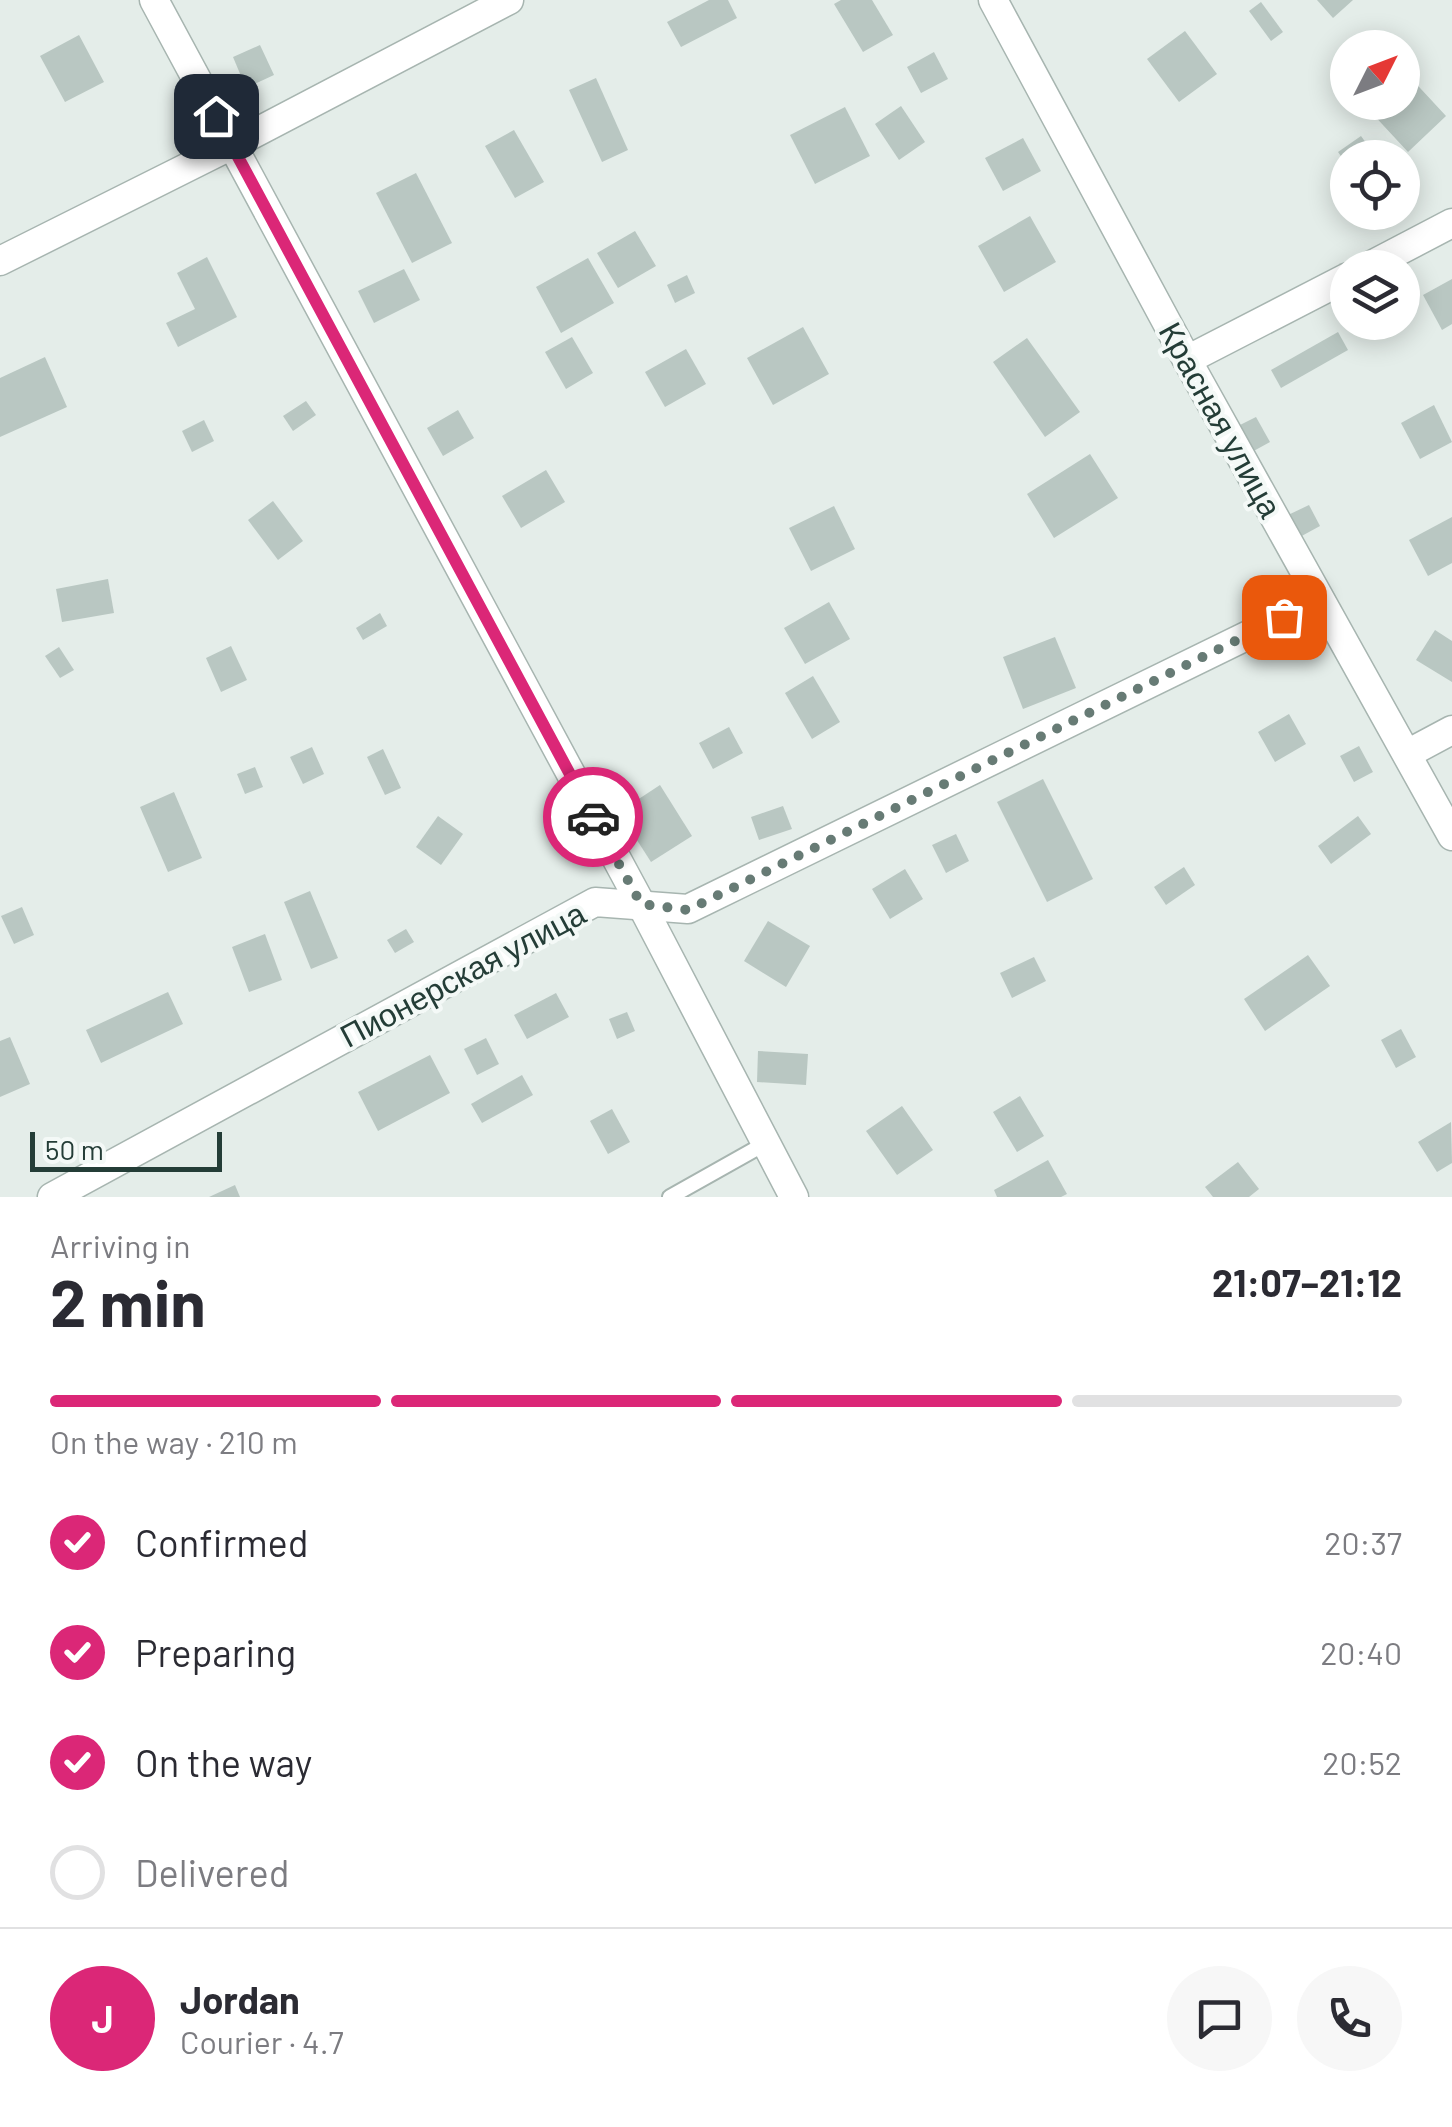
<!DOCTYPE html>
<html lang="en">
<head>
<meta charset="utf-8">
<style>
	:root { --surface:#fff; --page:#f7f7f7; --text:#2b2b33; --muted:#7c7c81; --line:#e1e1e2; --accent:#db2777 }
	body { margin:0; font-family:Barlow,sans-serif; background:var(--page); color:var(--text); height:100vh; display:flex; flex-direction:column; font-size:38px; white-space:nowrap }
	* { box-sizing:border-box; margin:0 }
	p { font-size:32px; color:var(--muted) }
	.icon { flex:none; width:55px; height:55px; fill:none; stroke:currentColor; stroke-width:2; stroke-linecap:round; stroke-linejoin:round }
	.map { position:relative; height:1197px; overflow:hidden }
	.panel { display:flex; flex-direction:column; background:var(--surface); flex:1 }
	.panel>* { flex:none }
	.needle { width:65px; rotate:48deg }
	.fabs { position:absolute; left:1330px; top:30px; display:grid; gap:20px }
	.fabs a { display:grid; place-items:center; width:90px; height:90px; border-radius:50%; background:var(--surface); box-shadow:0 5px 25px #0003; font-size:50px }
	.scale { position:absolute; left:30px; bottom:25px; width:192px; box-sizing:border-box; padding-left:10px; border:5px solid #243d37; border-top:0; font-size:28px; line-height:35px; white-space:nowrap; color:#243d37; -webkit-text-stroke:8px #f4f9f7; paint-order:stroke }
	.pin { position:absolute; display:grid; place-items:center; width:85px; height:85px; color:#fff; margin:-42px; border-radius:20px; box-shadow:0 5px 15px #0006 }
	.courier { position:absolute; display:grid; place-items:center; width:100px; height:100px; margin:-50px; border:8px solid #db2777; border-radius:50%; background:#fff; color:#222; box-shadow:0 2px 12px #0007 }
	.overview em { font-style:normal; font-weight:700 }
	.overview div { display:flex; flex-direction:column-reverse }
	.overview { display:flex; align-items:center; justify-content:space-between; height:170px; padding:0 50px }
	h1 { font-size:65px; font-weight:700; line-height:75px }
	.bar { display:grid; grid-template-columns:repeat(4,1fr); gap:15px 10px; align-content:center; height:120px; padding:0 50px }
	.bar i { height:12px; border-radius:8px; background:var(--line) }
	.bar .on { background:var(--accent) }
	.bar p { grid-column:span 4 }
	.line { display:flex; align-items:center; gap:25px; padding:0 50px; border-top:2px solid var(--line) }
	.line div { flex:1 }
	.round { display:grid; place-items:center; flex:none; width:105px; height:105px; border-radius:52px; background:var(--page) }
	ol { padding:0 50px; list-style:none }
	li { display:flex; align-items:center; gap:30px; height:110px }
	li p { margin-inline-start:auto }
	li .icon { padding:10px; border-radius:50%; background:var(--accent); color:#fff; stroke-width:4 }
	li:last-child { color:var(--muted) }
	li i { width:55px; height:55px; border:5px solid var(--line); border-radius:50% }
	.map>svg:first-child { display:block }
	.building { fill:#b9c7c2 }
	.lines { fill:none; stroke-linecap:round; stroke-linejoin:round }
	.lane-casing { stroke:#a7b5b0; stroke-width:18 }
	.street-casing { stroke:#a7b5b0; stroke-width:31 }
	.lane { stroke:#fff; stroke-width:14 }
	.street { stroke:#fff; stroke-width:28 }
	.done { stroke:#677b75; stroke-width:10; stroke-dasharray:0 18 }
	.route { stroke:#db2777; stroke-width:12 }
	.labels { text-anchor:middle; stroke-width:8; stroke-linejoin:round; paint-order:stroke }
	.street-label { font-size:32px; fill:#243d37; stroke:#f4f9f7 }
</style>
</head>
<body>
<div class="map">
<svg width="1452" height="1197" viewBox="0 0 1452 1197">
	<rect width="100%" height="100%" fill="#e4ede9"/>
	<g class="building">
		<polygon points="709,0 728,0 737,18 681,47 667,22"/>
		<polygon points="841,0 872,0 893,35 863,52 834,4"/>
		<polygon points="1317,0 1353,0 1333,18"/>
		<polygon points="1261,2 1283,32 1271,41 1249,11"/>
		<polygon points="1185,31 1217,74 1179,102 1147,59"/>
		<polygon points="79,35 104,82 65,102 40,56"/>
		<polygon points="260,45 274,75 246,88 233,57"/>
		<polygon points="934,52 948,79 921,93 907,67"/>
		<polygon points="1408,75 1446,116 1408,152 1370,111 1379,102 1402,102 1402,80"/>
		<polygon points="596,78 628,150 602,162 569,90"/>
		<polygon points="901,106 925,142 899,160 875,124"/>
		<polygon points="845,107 870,156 815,184 790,135"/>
		<polygon points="514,130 544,182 515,198 485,146"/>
		<polygon points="1361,136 1377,158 1348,158 1348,166 1338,152"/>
		<polygon points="1023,138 1041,171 1003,191 985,158"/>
		<polygon points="416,173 452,243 412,263 376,193"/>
		<polygon points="1030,216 1056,262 1004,292 978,246"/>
		<polygon points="635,231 656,266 618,288 597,253"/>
		<polygon points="207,257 237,317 178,347 166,323 195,309 177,273"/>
		<polygon points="588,258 614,303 561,333 536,287"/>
		<polygon points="404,269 420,300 374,323 358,291"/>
		<polygon points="687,275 695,293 675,303 667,285"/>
		<polygon points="1452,279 1452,324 1442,330 1423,295"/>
		<polygon points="803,327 829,374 773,405 747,358"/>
		<polygon points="1338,332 1348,350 1281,388 1271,370"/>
		<polygon points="572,337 593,373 566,389 545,352"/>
		<polygon points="1027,338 1080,412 1045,437 993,362"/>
		<polygon points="686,349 706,384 665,407 645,372"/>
		<polygon points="45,357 67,407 0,437 0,378"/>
		<polygon points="306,401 316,415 293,431 283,416"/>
		<polygon points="1434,405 1452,442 1420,459 1401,423"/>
		<polygon points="458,410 474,438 443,456 427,428"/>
		<polygon points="1256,417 1270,442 1250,453 1236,427"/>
		<polygon points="204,420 214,441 192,452 182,431"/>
		<polygon points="1090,454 1118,498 1054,538 1027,494"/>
		<polygon points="546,470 565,502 521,528 502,496"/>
		<polygon points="273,501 303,541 278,560 248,520"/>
		<polygon points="1309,505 1320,526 1298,538 1286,516"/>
		<polygon points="834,506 855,549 811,571 789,528"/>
		<polygon points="1452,517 1452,563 1428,576 1409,540"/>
		<polygon points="108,579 114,613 62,622 56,589"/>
		<polygon points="829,602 850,639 805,664 784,628"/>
		<polygon points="380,613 387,626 363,640 356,628"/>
		<polygon points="1435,630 1452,641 1452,682 1416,660"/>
		<polygon points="1055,637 1076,688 1023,709 1003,657"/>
		<polygon points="231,646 247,680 221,692 206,658"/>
		<polygon points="59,647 74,670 60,678 45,656"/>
		<polygon points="813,676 840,722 812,739 785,693"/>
		<polygon points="1289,714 1306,744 1275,762 1258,732"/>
		<polygon points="729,727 743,753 713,769 699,743"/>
		<polygon points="1359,746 1373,772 1354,782 1340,756"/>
		<polygon points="312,747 324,774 303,784 290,757"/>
		<polygon points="383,749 401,788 385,795 367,757"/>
		<polygon points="255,767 263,787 245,794 237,774"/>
		<polygon points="1043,779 1093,879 1047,902 997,802"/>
		<polygon points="660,785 692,836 651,862 619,812"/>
		<polygon points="174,792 202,858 168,872 140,807"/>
		<polygon points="783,806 792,829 759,840 751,817"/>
		<polygon points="438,816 463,834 441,865 416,847"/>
		<polygon points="1358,816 1371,834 1331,864 1318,846"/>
		<polygon points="956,834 969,861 946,873 932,845"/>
		<polygon points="1184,867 1195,885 1166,905 1154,887"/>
		<polygon points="905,869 923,899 890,919 872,889"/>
		<polygon points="310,891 338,958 311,969 284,902"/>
		<polygon points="22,907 34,935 14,944 1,916"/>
		<polygon points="768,921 810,946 786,987 744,961"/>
		<polygon points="406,929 414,942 395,953 387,940"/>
		<polygon points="265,934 282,980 249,992 232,947"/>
		<polygon points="1308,955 1330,986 1265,1031 1244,999"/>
		<polygon points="1034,957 1046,981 1012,998 1000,973"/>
		<polygon points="168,992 183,1024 101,1063 86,1030"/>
		<polygon points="556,993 569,1017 527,1039 514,1015"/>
		<polygon points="627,1012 635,1031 617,1039 609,1019"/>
		<polygon points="1401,1029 1416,1057 1396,1068 1381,1040"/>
		<polygon points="10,1037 30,1084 0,1097 0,1041"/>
		<polygon points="486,1038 499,1064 477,1075 464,1049"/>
		<polygon points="758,1051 808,1054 806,1085 757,1082"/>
		<polygon points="430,1055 450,1093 378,1131 358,1092"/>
		<polygon points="522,1075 533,1095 482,1123 471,1104"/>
		<polygon points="1020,1096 1044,1136 1017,1152 993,1112"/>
		<polygon points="902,1106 933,1150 897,1175 866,1131"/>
		<polygon points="612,1109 630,1142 608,1154 590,1121"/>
		<polygon points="1451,1122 1452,1163 1437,1172 1418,1142"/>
		<polygon points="1048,1160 1067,1194 1061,1197 997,1197 994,1190"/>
		<polygon points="1238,1162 1259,1189 1249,1197 1213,1197 1205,1187"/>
		<polygon points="235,1185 240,1197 209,1197"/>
	</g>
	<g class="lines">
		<g class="lane-casing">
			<polyline id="lane" points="670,1197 766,1143"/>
		</g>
		<g class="street-casing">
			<g id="street">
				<polyline points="154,0 641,904 794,1197"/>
				<polyline points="993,0 1187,360 1452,836"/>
				<polyline points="0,261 232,145 509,0"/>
				<polyline points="1366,268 1452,223"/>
				<polyline points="1187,360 1348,277"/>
				<polyline points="1407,754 1452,730"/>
				<polyline points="52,1197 595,902 688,909 1320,600"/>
			</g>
		</g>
		<use href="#lane" class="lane"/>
		<use href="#street" class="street"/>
	</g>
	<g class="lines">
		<polyline class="done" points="593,817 641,904 688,910 1284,617"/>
		<polyline class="route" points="216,116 593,817"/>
	</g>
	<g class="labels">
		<g class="street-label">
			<text transform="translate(1220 420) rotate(61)" y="11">Красная улица</text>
			<text transform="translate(463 975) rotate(-28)" y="11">Пионерская улица</text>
		</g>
	</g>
</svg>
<div class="fabs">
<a><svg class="needle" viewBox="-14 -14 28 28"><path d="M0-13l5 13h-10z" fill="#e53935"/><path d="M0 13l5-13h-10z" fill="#7c7c81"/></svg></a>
<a><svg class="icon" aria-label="locate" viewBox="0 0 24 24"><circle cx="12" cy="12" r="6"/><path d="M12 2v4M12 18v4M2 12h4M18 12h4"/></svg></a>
<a><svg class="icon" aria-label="layers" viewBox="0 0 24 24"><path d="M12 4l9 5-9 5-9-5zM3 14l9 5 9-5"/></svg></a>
</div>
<div class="scale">50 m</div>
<div class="pin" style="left:1284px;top:617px;background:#ea580c"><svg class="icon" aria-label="bag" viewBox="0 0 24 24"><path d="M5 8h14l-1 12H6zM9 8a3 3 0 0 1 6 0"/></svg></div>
<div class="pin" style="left:216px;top:116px;background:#1f2937"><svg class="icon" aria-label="home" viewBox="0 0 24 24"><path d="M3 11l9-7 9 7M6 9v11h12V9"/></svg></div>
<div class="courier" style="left:593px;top:817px"><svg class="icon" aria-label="car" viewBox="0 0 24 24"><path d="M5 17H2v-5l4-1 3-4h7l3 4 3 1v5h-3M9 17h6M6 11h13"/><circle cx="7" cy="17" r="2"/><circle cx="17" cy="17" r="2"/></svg></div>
</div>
<section class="panel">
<div class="overview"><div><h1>2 min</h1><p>Arriving in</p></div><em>21:07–21:12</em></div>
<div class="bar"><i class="on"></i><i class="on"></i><i class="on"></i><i></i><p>On the way · 210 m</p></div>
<ol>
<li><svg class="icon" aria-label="check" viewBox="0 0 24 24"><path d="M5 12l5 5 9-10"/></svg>Confirmed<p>20:37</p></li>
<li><svg class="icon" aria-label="check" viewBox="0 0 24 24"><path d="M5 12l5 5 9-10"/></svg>Preparing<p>20:40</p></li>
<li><svg class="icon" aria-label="check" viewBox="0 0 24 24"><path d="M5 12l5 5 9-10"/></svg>On the way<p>20:52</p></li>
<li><i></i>Delivered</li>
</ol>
<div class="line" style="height:180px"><b class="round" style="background:var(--accent);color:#fff">J</b><div><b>Jordan</b><p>Courier · 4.7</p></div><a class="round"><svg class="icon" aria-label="chat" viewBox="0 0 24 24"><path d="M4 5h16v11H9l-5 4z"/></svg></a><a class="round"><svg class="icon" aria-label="phone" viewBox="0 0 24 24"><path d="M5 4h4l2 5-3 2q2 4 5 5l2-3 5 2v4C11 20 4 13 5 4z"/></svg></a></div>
</section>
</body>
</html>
